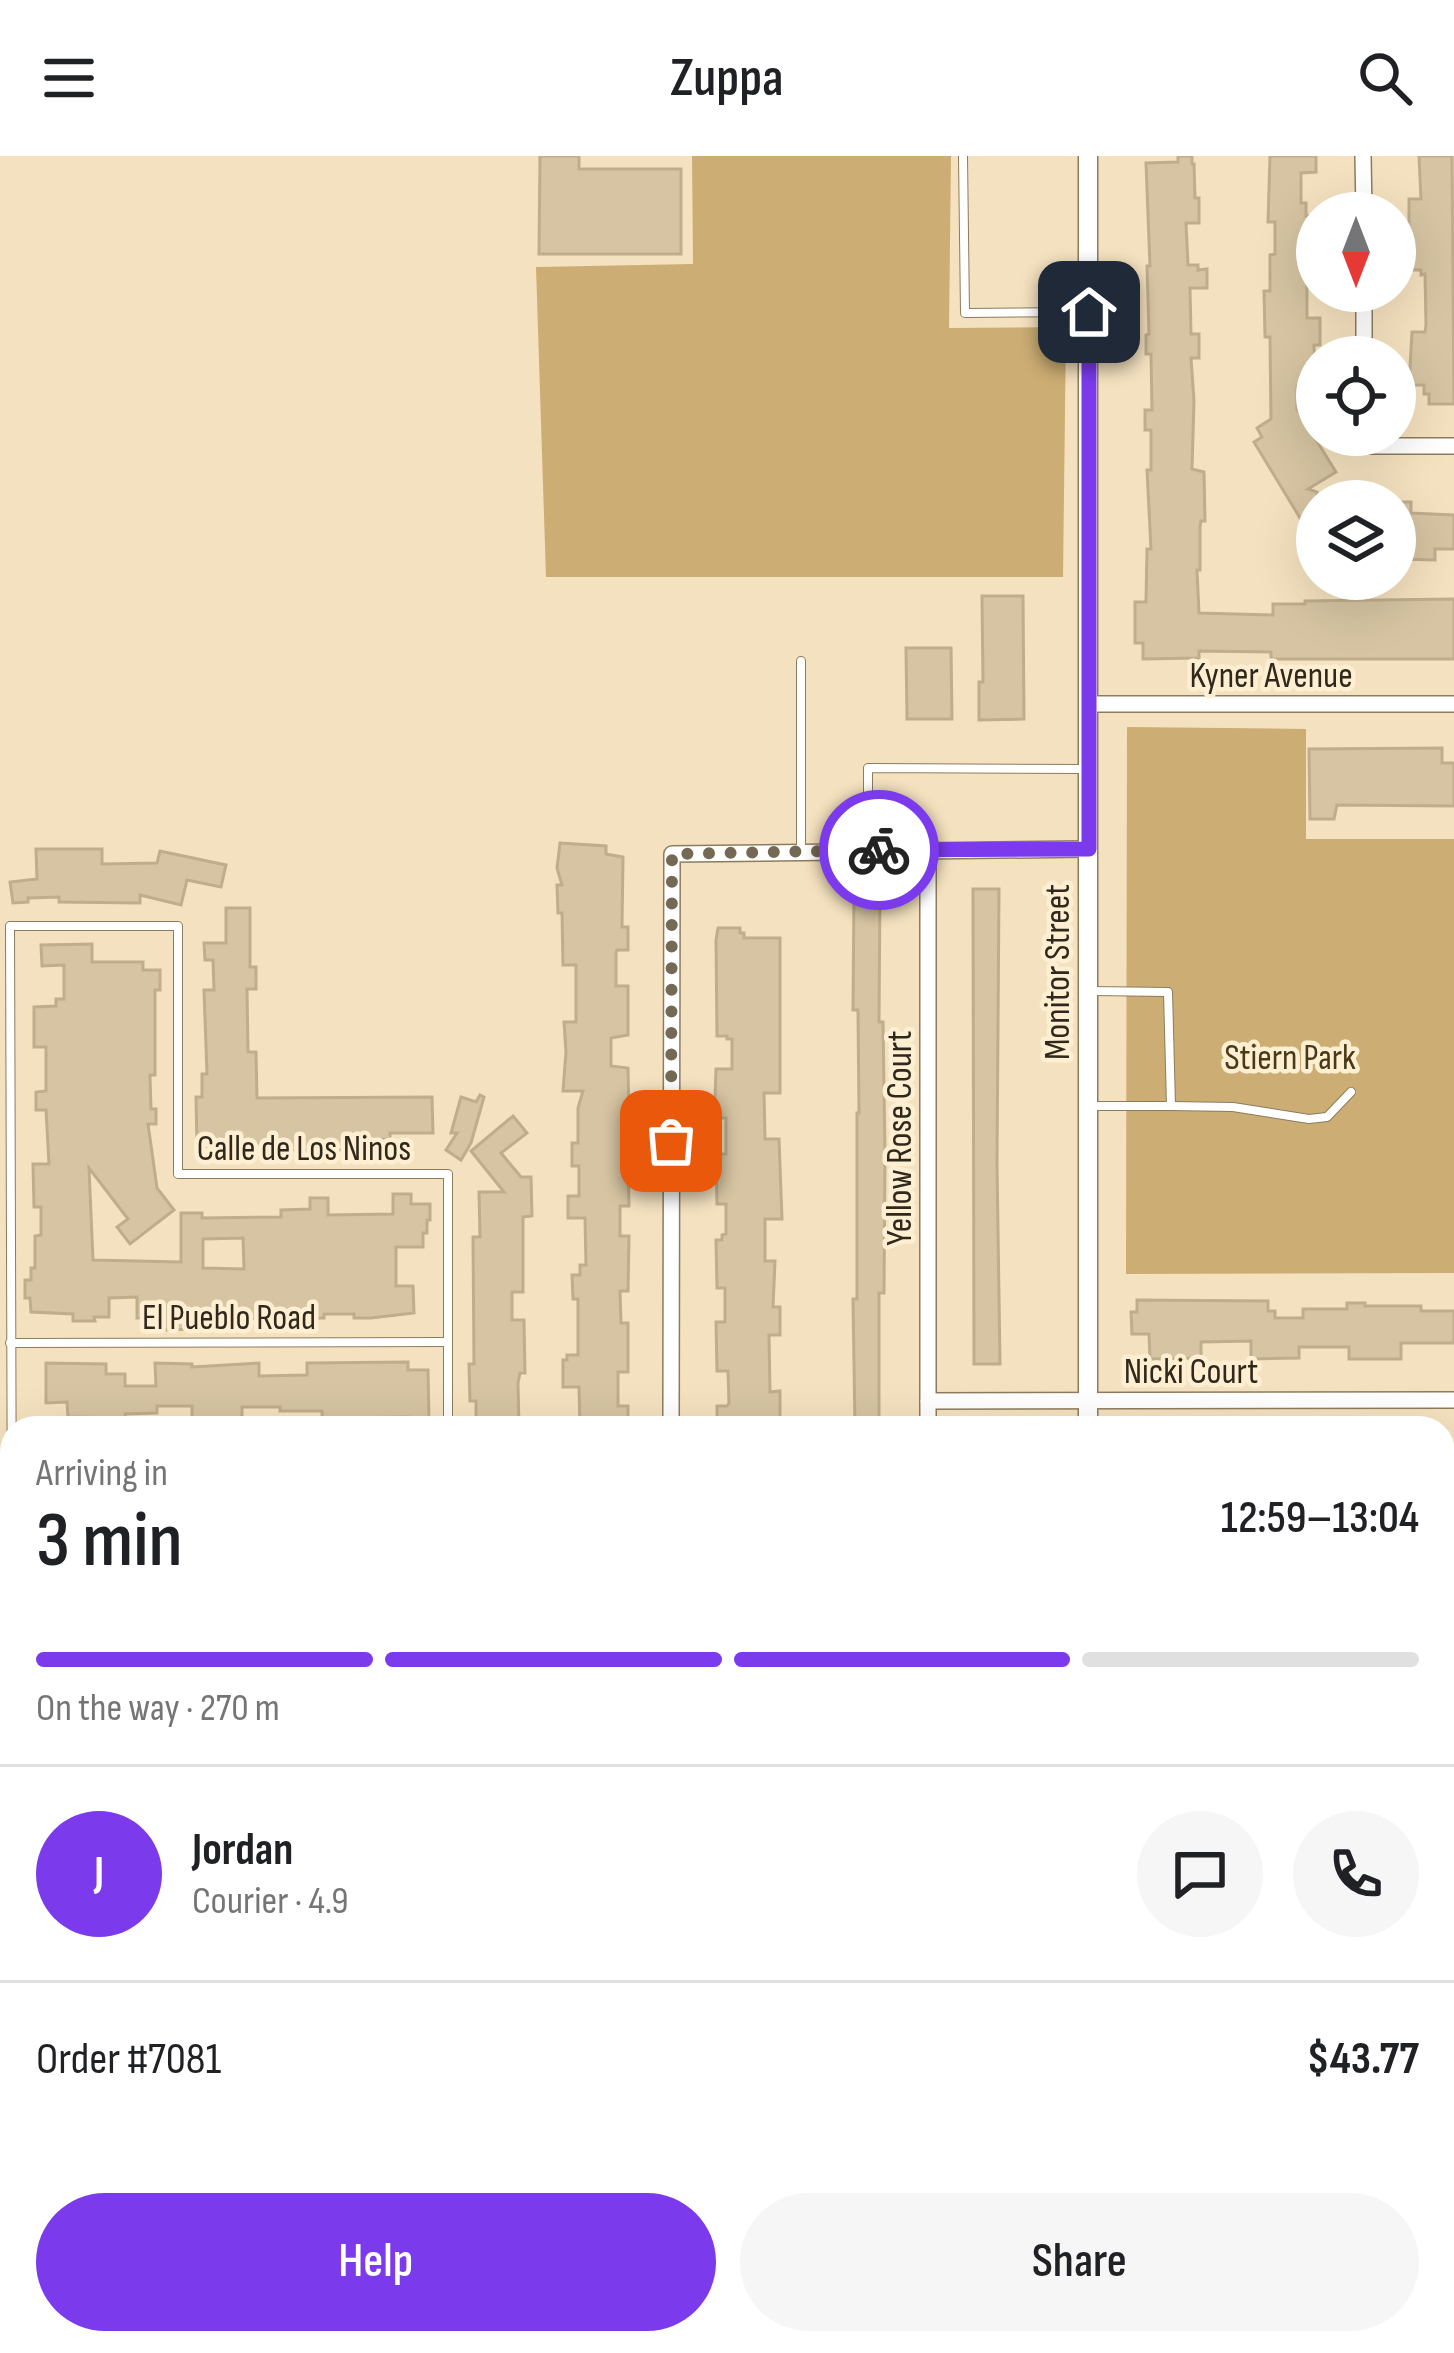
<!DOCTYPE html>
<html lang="en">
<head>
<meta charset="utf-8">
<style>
	:root { --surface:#fff; --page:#f6f6f6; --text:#202124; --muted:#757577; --line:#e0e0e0; --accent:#7c3aed }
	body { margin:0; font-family:"Sofia Sans Condensed",sans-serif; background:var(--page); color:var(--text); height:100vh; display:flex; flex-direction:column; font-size:45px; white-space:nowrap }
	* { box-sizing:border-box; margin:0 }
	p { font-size:39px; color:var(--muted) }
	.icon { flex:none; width:66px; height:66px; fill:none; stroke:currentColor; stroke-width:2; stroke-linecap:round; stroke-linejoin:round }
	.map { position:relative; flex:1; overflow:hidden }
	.drawer { position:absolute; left:0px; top:1260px; width:1455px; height:939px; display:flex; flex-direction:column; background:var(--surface); border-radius:36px 36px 0 0; box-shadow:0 12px 48px #0002 }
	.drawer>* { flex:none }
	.needle { width:78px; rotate:180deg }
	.fabs { position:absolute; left:1296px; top:36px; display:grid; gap:24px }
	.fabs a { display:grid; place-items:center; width:120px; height:120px; border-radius:50%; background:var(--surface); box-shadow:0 12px 48px #0002; font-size:60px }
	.pin { position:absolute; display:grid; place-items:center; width:102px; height:102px; color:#fff; margin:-51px; border-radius:24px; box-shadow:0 6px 18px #0006 }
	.courier { position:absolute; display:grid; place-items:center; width:120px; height:120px; margin:-60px; border:9px solid #7c3aed; border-radius:50%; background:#fff; color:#222; box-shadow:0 3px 15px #0007 }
	.overview em { font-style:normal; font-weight:600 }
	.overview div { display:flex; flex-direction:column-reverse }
	.overview { display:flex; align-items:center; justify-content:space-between; height:204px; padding:0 36px }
	h1 { font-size:78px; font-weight:600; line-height:90px }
	.bar { display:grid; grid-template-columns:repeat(4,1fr); gap:18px 12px; align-content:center; height:144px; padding:0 36px }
	.bar i { height:15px; border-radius:9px; background:var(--line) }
	.bar .on { background:var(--accent) }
	.bar p { grid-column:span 4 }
	.line { display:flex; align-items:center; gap:30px; padding:0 36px; border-top:3px solid var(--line) }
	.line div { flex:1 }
	.round { display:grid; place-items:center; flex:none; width:126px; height:126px; border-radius:63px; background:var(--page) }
	.action { display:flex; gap:24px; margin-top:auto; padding:24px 36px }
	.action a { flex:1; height:138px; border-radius:72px; background:var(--accent); color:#fff; font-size:48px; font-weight:600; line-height:138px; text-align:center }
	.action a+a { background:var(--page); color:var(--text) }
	header { display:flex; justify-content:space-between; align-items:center; height:156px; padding:0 36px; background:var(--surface); font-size:54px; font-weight:600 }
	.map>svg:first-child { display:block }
	.green { fill:#ccad73 }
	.building { fill:#d6c4a2; stroke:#bfad8c; stroke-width:3; fill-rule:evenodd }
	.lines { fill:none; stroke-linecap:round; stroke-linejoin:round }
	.service-casing { stroke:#8d7c5c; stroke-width:10 }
	.minor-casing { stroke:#8d7c5c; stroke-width:18 }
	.tertiary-casing { stroke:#8d7c5c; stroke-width:21 }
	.service { stroke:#fff; stroke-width:8 }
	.minor { stroke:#fff; stroke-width:15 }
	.tertiary { stroke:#fff; stroke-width:18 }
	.done { stroke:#746954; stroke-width:12; stroke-dasharray:0 21.6 }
	.route { stroke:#7c3aed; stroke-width:15 }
	.labels { text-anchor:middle; stroke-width:9; stroke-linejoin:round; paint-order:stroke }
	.street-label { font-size:36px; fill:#2f281b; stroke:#feefd3 }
	.park-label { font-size:36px; fill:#4a3916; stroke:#feefd3 }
</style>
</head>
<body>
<header><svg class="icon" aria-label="menu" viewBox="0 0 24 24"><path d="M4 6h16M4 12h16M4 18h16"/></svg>Zuppa<svg class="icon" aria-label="search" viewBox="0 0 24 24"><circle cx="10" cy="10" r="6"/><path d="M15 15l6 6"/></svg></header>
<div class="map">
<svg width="1454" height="2197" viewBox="0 0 1454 2197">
	<rect width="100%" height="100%" fill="#f4e1bf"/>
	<g class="green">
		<polygon points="692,0 951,0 949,172 1066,171 1063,421 546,421 536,111 693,108"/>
		<polygon points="1127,571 1306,573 1306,683 1454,683 1454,1117 1126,1118"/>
	</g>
	<g class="building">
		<polygon points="540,0 579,0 579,13 681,13 681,98 539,98"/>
		<polygon points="1178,0 1192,0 1192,8 1194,8 1195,42 1199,42 1199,67 1186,67 1188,109 1198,109 1198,114 1207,113 1207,132 1190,132 1191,178 1199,178 1199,202 1191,202 1194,245 1192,313 1204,316 1205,365 1201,365 1200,371 1200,414 1197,414 1199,457 1273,459 1273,448 1305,448 1305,445 1454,443 1454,503 1271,503 1271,496 1199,495 1199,502 1143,503 1143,487 1135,487 1135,446 1146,446 1147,393 1151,393 1147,314 1151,314 1151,274 1145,274 1145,254 1152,254 1151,198 1146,198 1146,179 1149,178 1147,110 1150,110 1146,7 1178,6"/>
		<polygon points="1270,0 1316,0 1316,16 1301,17 1301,47 1306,47 1306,60 1317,59 1317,122 1307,122 1307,162 1320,162 1320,189 1314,189 1315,224 1303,225 1303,231 1297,231 1297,253 1336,316 1308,333 1317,336 1317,352 1300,362 1254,286 1262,281 1257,272 1271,263 1270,181 1265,181 1264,135 1270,135 1270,99 1275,98 1275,66 1268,66"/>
		<polygon points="1419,0 1452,0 1454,248 1429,248 1429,238 1424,238 1424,229 1409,229 1412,176 1425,176 1426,169 1425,118 1421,119 1421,114 1409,114 1409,43 1421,43"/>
		<polygon points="1395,346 1411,346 1411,357 1454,359 1454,393 1435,393 1435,404 1395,403"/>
		<polygon points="982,440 1023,440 1024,563 979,564 979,526 983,526"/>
		<polygon points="906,492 951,492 952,563 907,563"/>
		<polygon points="1442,592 1442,607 1454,607 1454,650 1337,649 1334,663 1310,663 1309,593"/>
		<polygon points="560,687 606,690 606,698 623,701 622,771 628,771 628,794 617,794 616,797 616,830 628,830 628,879 611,882 611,910 628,912 629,962 622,962 622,993 628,993 629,1050 620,1050 620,1080 629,1080 628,1135 620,1135 621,1167 628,1167 628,1216 618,1216 618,1250 628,1250 628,1272 580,1272 579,1231 563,1231 563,1204 567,1204 567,1199 578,1199 578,1143 573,1143 572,1119 580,1119 580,1109 586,1109 585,1062 568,1062 568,1040 579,1040 579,1010 572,1010 572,987 578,987 578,952 583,935 563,935 566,896 564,866 576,866 576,809 563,809 562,757 558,757 557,729 562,729 557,712"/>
		<polygon points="36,693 102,693 102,708 157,707 160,695 226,709 221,731 187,724 181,749 140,739 140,747 59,746 59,741 28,742 28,746 13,747 10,726 37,723"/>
		<polygon points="854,732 880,732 879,866 883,866 885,997 884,1137 879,1137 879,1272 855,1272 853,1143 857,1143 857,957 859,957 858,854 853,854"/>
		<polygon points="973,733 999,733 997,1007 1000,1208 974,1208"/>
		<polygon points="226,752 250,752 250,811 256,811 256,833 247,833 248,896 256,896 257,942 432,941 433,977 390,977 390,983 362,984 363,994 263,994 263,988 197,991 196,941 202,941 202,918 207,918 204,834 214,834 213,804 205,804 204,787 226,787"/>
		<polygon points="718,772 740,772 740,777 744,777 744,782 780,782 780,937 764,937 765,983 779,983 782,1063 765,1063 765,1105 775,1105 773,1151 780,1151 780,1179 769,1179 770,1236 780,1235 780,1262 756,1262 756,1267 740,1268 740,1272 717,1272 717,1250 727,1250 729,1247 728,1215 717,1215 716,1166 725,1166 725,1132 717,1132 716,1084 722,1084 722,1079 726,1078 726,1048 717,1048 716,998 726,998 726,962 715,962 715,942 716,913 732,913 732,883 727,883 727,880 717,880 716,784"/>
		<path d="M92,788v18h51v8h17v20h-5v85h-5l1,34h5v15h-8l9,64 17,22 -44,34 -13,-17 11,-8 -39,-51 4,92 88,2v-49h21v5l79,-1v-7l29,-1v-11h18v17l65,-1v-20h18v10h19v16h-3v13h-4v14h-27v39h17l1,27 -43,5h-17v-4h-30v4l-130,1v10l-36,1v-12h-21v-21l-28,1v19h-15l1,4h-22v-7l-42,-2 -1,-14h-5v-18h6v-12h4v-32l6,-1v-28h-7l-1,-43h16l-3,-54h-10v-18l10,-1v-44h-12v-40l22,-1v-7h8v-34l-22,1 -1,-21zM243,1082l1,31 -41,-1v-29z"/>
		<polygon points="480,939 484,941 471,987 461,1004 446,994 457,977 451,977 461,941 476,946"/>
		<polygon points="513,960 527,977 501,997 521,1021 531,1021 532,1060 523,1061 523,1136 512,1136 512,1164 524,1164 525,1217 520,1217 518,1227 519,1271 476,1272 476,1245 470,1245 469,1208 474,1208 473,1081 480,1081 479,1036 504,1036 471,995"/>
		<polygon points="1137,1144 1268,1145 1268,1155 1275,1155 1275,1162 1303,1162 1303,1153 1347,1153 1347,1147 1365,1147 1365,1150 1421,1150 1421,1155 1454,1155 1454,1187 1401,1187 1401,1203 1349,1203 1349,1191 1299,1191 1299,1202 1251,1203 1251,1185 1201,1186 1201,1202 1150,1203 1149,1178 1132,1178 1131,1156 1137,1156"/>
		<polygon points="408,1206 408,1214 428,1214 429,1265 408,1265 408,1261 344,1262 344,1267 322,1267 322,1255 280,1255 280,1251 242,1251 242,1262 192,1262 192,1250 157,1250 157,1257 125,1258 125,1262 68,1261 67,1246 46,1247 46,1207 106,1208 106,1218 125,1218 125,1230 156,1230 155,1207 192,1208 192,1211 259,1207 259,1220 307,1219 307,1207"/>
	</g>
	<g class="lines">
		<g class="service-casing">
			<g id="service">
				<polyline points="963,0 965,157 1088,156"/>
				<polyline points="801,505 801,694"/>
				<polyline points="868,694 868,612 1087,613"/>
				<polyline points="1090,950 1171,950 1168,836 1091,835"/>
				<polyline points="1171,950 1233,951 1309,963 1327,961 1351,936"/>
				<polyline points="10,1187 448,1186"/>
				<polyline points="12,1407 10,770 178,770 178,1018 448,1018 448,1272"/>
			</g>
		</g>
		<g class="minor-casing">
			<g id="minor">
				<polyline points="1363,0 1364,57"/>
				<polyline points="1364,135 1364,201"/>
				<polyline points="1364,279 1364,290 1454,290"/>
				<polyline points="1089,548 1454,548"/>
				<polyline points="928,1245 1454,1244"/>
				<polyline points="671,1272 672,698 1089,693"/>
				<polyline points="928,1272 928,693"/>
				<polyline points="1443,1497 1454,1497"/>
				<polyline points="1443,1630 1454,1630"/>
				<polyline points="1206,2187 1206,2197"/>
			</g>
		</g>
		<g class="tertiary-casing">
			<g id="tertiary">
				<polyline points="1088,1272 1088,0"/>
				<polyline points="1443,1797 1454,1797"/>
				<polyline points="0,1799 12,1799"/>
				<polyline points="1079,2197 1080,2187"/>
			</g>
		</g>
		<use href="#service" class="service"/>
		<use href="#minor" class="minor"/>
		<use href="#tertiary" class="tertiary"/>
	</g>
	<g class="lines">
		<polyline class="done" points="671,985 672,698 879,694"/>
		<polyline class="route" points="879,694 1089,693 1089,156"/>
	</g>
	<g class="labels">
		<g class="street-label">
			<text x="1271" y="531">Kyner Avenue</text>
			<text transform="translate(1056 816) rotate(-90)" y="13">Monitor Street</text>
			<text transform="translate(898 982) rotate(-90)" y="13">Yellow Rose Court</text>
			<text x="304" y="1004">Calle de Los Ninos</text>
			<text x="229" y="1173">El Pueblo Road</text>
			<text x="1191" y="1227">Nicki Court</text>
		</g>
		<g class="park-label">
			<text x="1290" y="913">Stiern Park</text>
		</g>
	</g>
</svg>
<div class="fabs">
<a><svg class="needle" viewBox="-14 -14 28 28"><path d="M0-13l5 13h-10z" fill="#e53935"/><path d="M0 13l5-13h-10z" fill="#757577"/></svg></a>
<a><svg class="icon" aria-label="locate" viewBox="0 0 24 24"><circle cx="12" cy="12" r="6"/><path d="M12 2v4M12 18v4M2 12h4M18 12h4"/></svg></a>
<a><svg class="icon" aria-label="layers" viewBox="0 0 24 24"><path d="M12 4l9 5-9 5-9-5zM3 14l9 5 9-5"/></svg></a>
</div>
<div class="pin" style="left:671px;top:985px;background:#ea580c"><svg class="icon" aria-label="bag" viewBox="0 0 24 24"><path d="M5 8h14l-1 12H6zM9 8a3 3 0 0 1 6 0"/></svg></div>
<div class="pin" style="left:1089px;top:156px;background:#1f2937"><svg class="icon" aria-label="home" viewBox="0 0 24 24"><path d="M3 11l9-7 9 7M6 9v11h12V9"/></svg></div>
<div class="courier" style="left:879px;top:694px"><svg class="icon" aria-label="bike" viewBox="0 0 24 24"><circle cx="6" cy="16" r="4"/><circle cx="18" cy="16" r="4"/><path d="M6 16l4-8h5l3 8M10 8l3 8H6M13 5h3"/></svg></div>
<section class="drawer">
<div class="overview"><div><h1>3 min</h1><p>Arriving in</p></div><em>12:59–13:04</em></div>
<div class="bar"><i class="on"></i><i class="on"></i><i class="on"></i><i></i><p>On the way · 270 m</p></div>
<div class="line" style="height:216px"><b class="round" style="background:var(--accent);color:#fff">J</b><div><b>Jordan</b><p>Courier · 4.9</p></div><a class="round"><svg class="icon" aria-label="chat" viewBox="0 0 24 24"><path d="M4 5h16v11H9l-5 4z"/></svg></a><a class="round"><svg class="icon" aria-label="phone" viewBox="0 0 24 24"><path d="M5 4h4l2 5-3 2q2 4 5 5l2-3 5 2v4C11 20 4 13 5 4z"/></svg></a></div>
<div class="line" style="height:156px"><div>Order #7081</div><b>$43.77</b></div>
<div class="action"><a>Help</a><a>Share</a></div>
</section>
</div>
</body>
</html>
